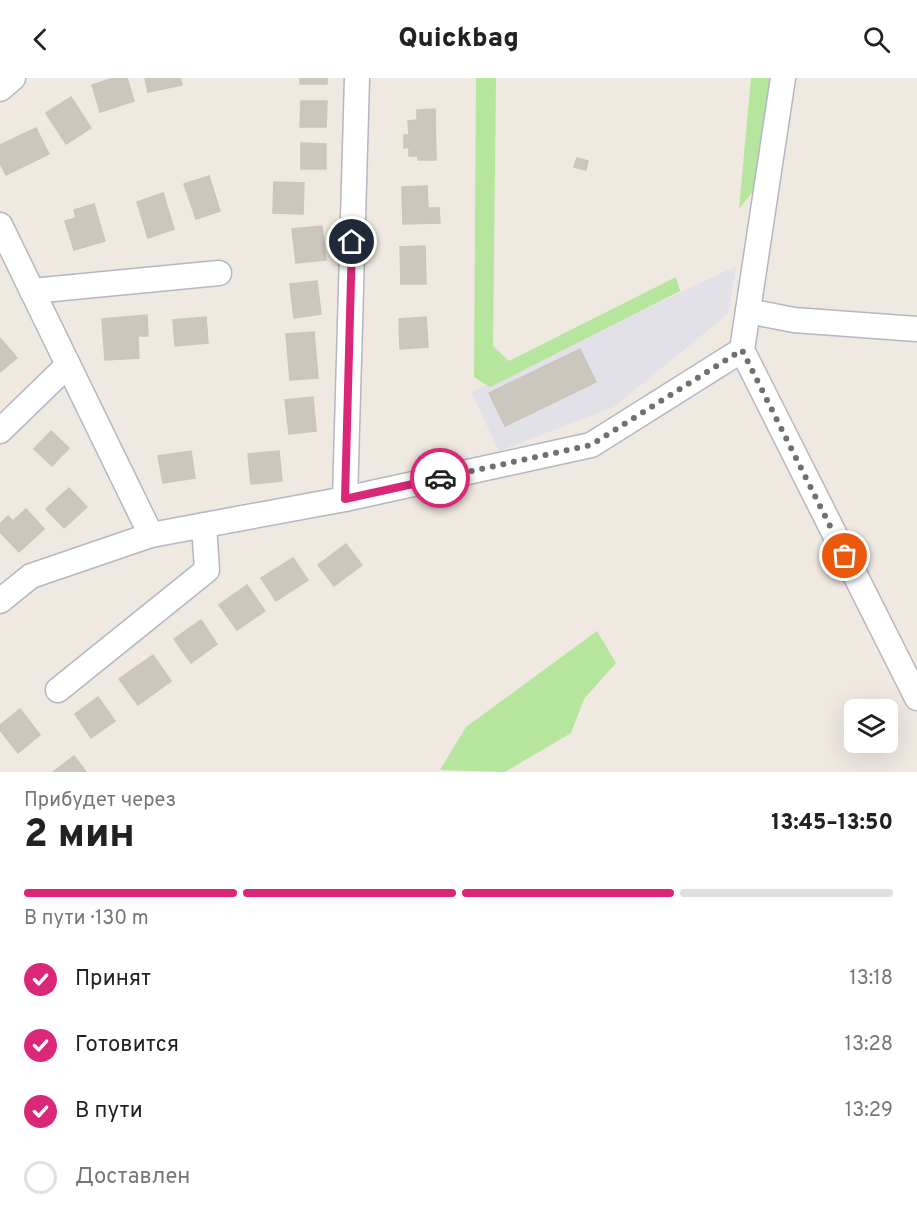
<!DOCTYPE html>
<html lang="ru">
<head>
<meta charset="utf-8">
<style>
	:root { --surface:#fff; --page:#f6f6f6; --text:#222; --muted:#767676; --line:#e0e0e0; --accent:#db2777 }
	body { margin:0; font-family:Overpass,sans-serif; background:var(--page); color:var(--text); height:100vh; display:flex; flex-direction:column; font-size:22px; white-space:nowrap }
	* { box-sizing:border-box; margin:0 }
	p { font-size:20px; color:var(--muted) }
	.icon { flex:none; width:33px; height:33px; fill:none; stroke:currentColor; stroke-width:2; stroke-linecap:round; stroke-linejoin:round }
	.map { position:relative; height:694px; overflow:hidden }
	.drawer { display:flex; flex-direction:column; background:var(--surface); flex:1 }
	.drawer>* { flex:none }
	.tools { position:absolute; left:844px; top:621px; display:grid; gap:12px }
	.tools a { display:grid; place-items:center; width:54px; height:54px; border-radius:9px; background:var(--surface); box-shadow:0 6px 24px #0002; font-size:30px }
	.pin { position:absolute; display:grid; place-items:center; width:51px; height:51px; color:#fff; margin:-26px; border:3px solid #fff; border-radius:50%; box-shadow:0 2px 6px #0007 }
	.courier { position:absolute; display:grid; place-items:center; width:60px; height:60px; margin:-30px; border:4px solid #db2777; border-radius:50%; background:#fff; color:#222; box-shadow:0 2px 8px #0007 }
	.summary em { font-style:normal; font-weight:800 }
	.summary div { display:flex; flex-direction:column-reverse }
	.summary { display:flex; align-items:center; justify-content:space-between; height:102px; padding:0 24px }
	h1 { font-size:39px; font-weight:800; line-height:45px }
	.bar { display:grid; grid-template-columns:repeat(4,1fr); gap:9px 6px; align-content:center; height:72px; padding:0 24px }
	.bar i { height:8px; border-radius:4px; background:var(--line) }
	.bar .on { background:var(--accent) }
	.bar p { grid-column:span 4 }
	ol { padding:0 24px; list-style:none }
	li { display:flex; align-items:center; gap:18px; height:66px }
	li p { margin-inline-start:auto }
	li .icon { padding:6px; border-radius:50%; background:var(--accent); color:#fff; stroke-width:4 }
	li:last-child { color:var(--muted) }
	li i { width:33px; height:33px; border:3px solid var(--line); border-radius:50% }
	header { display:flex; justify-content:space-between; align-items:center; height:78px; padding:0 24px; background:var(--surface); font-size:27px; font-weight:800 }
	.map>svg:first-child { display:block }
	.industrial { fill:#e3e1e8 }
	.green { fill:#b6e59e }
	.building { fill:#cbc7bf; stroke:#cbc5ba; stroke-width:1.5 }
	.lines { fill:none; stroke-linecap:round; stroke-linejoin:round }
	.minor-casing { stroke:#b4b7c1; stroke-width:27 }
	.minor { stroke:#fff; stroke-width:24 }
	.done { stroke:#726f6d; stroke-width:6; stroke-dasharray:0 10.8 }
	.route { stroke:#db2777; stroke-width:8 }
</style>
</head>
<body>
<header><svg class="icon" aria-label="back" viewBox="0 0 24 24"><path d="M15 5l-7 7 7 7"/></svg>Quickbag<svg class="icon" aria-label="search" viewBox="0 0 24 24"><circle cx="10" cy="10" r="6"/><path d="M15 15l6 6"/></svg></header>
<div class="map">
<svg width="917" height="694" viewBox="0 0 917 694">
	<rect width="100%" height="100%" fill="#efe9e1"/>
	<polygon class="industrial" points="736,188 728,236 614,329 499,373 471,314"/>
	<g class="green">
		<polygon points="476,0 496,0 493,268 509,283 676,199 680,213 490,309 474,299"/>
		<polygon points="751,0 771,0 758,107 739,131"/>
		<polygon points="597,553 616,585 584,621 571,655 505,694 440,692 466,649"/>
	</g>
	<g class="building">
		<polygon points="114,0 127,0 134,23 100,34 92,7"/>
		<polygon points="145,0 180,0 182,7 148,14"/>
		<rect x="300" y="0" width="27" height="6"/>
		<polygon points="71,19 91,50 66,66 46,35"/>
		<polygon points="301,23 327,23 326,49 300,49"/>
		<polygon points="435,31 436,82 418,82 418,78 409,78 409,69 404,70 404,57 409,57 408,43 417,42 417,32"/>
		<polygon points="36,50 49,76 6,97 0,85 0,67"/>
		<polygon points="301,65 326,66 326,91 301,91"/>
		<polygon points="577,80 588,83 586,92 574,89"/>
		<polygon points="209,98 220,133 196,141 184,106"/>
		<polygon points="274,104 304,105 303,136 273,135"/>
		<polygon points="427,108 428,130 439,130 440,145 403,146 402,109"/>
		<polygon points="163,115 174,151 148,160 137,124"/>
		<polygon points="94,126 105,163 74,172 65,143 76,140 74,132"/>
		<polygon points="322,148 326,182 296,185 292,151"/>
		<polygon points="425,168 426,206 401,206 400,169"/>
		<polygon points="317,203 321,236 294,240 290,206"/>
		<polygon points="147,237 148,258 138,258 139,280 105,282 102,241"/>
		<polygon points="206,239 208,265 175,268 173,242"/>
		<polygon points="426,239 428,269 400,271 399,241"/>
		<polygon points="314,254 318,300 290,302 286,256"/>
		<polygon points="0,260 17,280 0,294"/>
		<polygon points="580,271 596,304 505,348 489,315"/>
		<polygon points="313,319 316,353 289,356 285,322"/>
		<polygon points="51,353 69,370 52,388 34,371"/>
		<polygon points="191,373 195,400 163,405 158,378"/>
		<polygon points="279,373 282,403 251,406 248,376"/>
		<polygon points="69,410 87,429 64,450 46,431"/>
		<polygon points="26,431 44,451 19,474 0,454 0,446 8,438 13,443"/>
		<polygon points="346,466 362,487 334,508 318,487"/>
		<polygon points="293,480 308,502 276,523 261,500"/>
		<polygon points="247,507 265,533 237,552 219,527"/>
		<polygon points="201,542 217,566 191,585 174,561"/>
		<polygon points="153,577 171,603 138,627 119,601"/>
		<polygon points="98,619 115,643 91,660 75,636"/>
		<polygon points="20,631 40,657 18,675 0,652 0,647"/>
		<polygon points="74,678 86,694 53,694"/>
	</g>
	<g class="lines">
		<g class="minor-casing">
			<g id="minor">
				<polyline points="783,0 742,272 917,620"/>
				<polyline points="0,11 13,0"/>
				<polyline points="0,147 151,457"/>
				<polyline points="32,213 219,195"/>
				<polyline points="748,233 794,242 917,251"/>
				<polyline points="0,353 68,287"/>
				<polyline points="345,421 357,0"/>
				<polyline points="0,523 31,498 151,457 345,421 591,367 742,272"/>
				<polyline points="58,612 207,492 204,447"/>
			</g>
		</g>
		<use href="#minor" class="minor"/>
	</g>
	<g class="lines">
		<polyline class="done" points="440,400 591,367 742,272 845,478"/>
		<polyline class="route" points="352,164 345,421 440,400"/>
	</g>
</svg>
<div class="tools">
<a><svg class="icon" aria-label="layers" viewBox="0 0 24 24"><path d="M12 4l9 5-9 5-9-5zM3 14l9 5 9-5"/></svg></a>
</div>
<div class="pin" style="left:845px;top:478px;background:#ea580c"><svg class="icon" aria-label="bag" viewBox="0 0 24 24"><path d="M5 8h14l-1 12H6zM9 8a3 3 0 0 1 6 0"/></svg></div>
<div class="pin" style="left:352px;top:164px;background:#1f2937"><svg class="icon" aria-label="home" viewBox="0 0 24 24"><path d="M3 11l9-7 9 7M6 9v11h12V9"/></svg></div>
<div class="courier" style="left:440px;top:400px"><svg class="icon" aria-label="car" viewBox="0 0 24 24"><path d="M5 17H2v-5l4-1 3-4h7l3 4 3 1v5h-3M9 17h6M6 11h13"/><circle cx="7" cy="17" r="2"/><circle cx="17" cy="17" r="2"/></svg></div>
</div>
<section class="drawer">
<div class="summary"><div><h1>2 мин</h1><p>Прибудет через</p></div><em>13:45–13:50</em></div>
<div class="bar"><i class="on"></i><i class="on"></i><i class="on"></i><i></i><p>В пути · 130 m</p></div>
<ol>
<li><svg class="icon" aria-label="check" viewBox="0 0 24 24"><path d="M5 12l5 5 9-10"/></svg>Принят<p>13:18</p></li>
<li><svg class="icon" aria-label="check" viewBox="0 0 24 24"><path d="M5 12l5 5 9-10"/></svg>Готовится<p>13:28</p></li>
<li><svg class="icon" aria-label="check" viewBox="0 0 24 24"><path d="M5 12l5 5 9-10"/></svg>В пути<p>13:29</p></li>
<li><i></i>Доставлен</li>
</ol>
</section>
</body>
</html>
